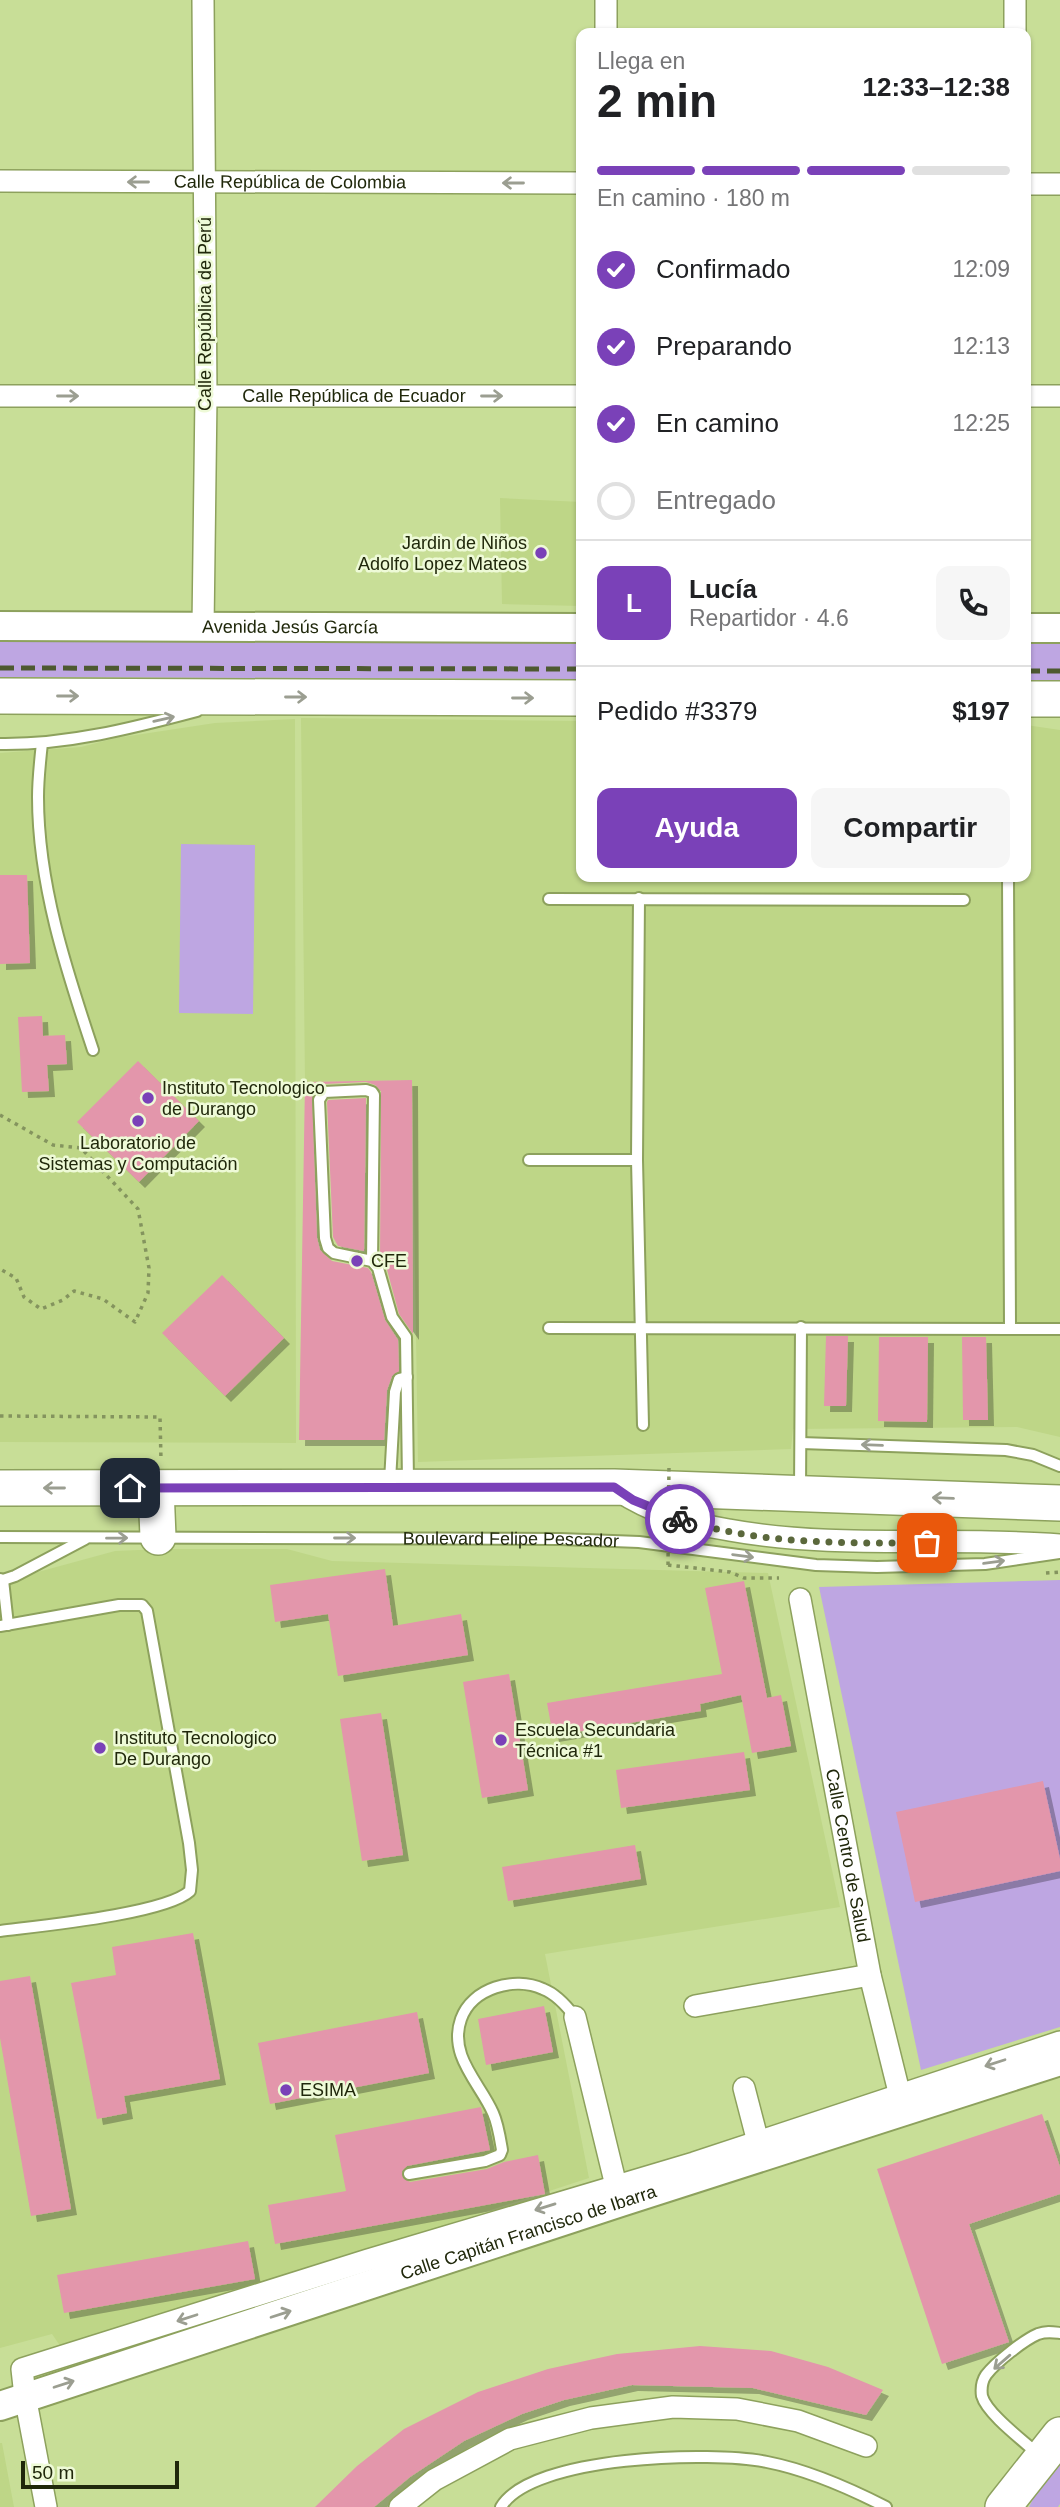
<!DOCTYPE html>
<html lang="es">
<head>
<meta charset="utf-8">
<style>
	:root { --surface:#fff; --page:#f6f6f6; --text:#202124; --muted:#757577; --line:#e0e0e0; --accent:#7a41b8 }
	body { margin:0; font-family:Helvetica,sans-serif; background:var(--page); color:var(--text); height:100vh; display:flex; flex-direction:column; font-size:26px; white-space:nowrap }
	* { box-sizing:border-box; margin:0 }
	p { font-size:23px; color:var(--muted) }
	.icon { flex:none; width:38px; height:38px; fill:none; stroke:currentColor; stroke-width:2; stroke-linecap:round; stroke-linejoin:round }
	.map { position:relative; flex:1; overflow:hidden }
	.side { position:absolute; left:576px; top:28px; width:455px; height:854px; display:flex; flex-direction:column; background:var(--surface); border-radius:14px; box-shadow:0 2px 5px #0004 }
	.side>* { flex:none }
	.scale { position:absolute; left:21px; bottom:18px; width:158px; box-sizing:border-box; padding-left:7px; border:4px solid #20280b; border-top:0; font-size:19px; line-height:24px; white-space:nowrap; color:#20280b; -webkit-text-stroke:5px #eefad7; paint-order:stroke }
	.pin { position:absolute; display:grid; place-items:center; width:60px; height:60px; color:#fff; margin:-30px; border-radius:14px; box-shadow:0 4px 10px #0006 }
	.courier { position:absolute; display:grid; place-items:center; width:70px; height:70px; margin:-35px; border:5px solid #7a41b8; border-radius:50%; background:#fff; color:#222; box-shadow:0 2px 9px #0007 }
	.summary em { font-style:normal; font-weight:800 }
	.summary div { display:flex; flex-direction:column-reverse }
	.summary { display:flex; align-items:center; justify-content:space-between; height:119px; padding:0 21px }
	h1 { font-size:46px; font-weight:800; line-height:52px }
	.bar { display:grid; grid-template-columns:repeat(4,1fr); gap:10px 7px; align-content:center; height:84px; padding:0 21px }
	.bar i { height:9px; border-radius:5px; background:var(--line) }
	.bar .current { background:var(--accent) }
	.bar p { grid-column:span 4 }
	.line { display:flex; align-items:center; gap:18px; padding:0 21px; border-top:2px solid var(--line) }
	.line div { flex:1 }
	.round { display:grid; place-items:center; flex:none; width:74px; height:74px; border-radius:14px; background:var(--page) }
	ol { padding:0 21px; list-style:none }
	li { display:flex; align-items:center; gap:21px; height:77px }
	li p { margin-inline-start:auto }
	li .icon { padding:7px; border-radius:50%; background:var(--accent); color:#fff; stroke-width:4 }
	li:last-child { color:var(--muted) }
	li i { width:38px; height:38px; border:4px solid var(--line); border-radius:50% }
	.cta { display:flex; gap:14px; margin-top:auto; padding:14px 21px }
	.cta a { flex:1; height:80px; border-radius:14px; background:var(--accent); color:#fff; font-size:28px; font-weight:800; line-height:80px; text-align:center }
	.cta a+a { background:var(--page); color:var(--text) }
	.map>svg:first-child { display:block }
	.built { fill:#bed687 }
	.green { fill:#bea6e2 }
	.building { fill:#e396ab; filter:url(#shadow) }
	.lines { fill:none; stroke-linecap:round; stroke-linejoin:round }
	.service-casing { stroke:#8da15d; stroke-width:14 }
	.minor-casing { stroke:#8da15d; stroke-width:24 }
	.tertiary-casing { stroke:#8da15d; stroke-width:32 }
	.primary-casing { stroke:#8da15d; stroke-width:38 }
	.path { stroke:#84945e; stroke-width:3.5; stroke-dasharray:3.5 5; stroke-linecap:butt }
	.service { stroke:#fff; stroke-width:10 }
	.minor { stroke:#fff; stroke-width:21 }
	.tertiary { stroke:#fff; stroke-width:28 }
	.primary { stroke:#fff; stroke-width:35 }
	.rail { stroke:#4d5930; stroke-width:5; stroke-dasharray:14 7; stroke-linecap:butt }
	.path-bridge { stroke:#84945e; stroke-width:3.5; stroke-dasharray:3.5 5; stroke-linecap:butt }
	.oneway { stroke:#9b9e91 }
	.done { stroke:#5b683c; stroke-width:7; stroke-dasharray:0 12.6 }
	.route { stroke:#7a41b8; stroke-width:9 }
	.poi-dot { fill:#7a41b8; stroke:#eefad7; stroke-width:2.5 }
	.labels { text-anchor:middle; stroke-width:5; stroke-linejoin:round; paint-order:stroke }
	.street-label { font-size:18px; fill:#20280b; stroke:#eefad7 }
	.poi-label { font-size:18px; fill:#20280b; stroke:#eefad7; text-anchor:start }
</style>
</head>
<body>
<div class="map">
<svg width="1060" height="2507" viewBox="0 0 1060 2507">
	<defs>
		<filter id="shadow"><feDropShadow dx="6" dy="6" stdDeviation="0" flood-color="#0004"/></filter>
	</defs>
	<rect width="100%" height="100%" fill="#c8de97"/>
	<g class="built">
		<polygon points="500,498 581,502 581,606 502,604"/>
		<polygon points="301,718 581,721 581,877 1026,877 1026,725 1060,730 1060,1437 1017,1427 793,1429 791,1449 418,1462 412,1080 305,1082"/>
		<polygon points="295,719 296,1443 0,1442 0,753 81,747 116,738 215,723"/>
		<polygon points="162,1549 287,1549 332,1561 768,1573 840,1907 545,1954 589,2178 63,2350 52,2334 0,2348 0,1575 27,1575 115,1551"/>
		<polygon points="0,2443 2,2443 14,2507 0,2507"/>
	</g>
	<g class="green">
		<polygon points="0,638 581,640 581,679 0,677"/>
		<rect x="1026" y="642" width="34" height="39"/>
		<polygon points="181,844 255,845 253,1014 179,1013"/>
		<polygon points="1060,1580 1060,2027 921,2070 819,1587"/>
		<polygon points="1060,2465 1060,2504 1058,2507 1029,2507 1033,2499"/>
	</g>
	<g class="building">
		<polygon points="0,875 27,875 30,963 0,964"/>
		<polygon points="42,1016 43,1036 65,1035 67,1064 47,1065 49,1091 22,1092 18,1017"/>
		<polygon points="138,1061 199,1121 139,1182 77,1122"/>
		<polygon points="412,1080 413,1334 399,1314 386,1266 380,1258 381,1091 375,1085 366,1082 324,1084 318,1087 312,1097 317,1238 320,1250 332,1261 368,1268 371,1272 385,1320 398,1340 399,1371 392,1376 387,1390 384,1440 299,1440 305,1082"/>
		<polygon points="366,1098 364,1251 338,1246 333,1237 327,1102 328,1100"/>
		<polygon points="222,1275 284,1338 225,1396 162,1333"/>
		<polygon points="826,1336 848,1336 846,1406 824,1406"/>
		<polygon points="879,1337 928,1337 927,1422 878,1421"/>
		<polygon points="962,1337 986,1337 988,1420 963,1420"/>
		<polygon points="385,1569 393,1626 461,1614 468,1655 338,1676 328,1614 275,1622 270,1585"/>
		<polygon points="744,1581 767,1698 781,1695 791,1746 752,1753 741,1695 700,1704 701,1711 553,1736 547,1703 722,1674 705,1588"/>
		<polygon points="509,1674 528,1790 482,1798 463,1682"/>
		<polygon points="381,1713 403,1855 362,1861 340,1719"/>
		<polygon points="744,1752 750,1790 621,1808 616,1770"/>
		<polygon points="1043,1781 1060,1859 1060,1871 915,1902 896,1812"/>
		<polygon points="635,1845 641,1879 508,1901 502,1867"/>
		<polygon points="193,1933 220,2079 124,2096 127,2113 97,2119 71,1983 116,1975 112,1947"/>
		<polygon points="30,1976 71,2209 31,2216 0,2038 0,1981"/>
		<polygon points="544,2006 553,2052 486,2065 478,2019"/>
		<polygon points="417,2012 429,2073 270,2104 258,2043"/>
		<polygon points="481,2107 490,2150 407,2166 402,2171 403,2178 410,2182 487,2169 504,2162 538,2155 545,2194 275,2244 268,2205 346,2191 335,2135"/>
		<polygon points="1042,2114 1060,2167 1060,2194 969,2224 1009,2342 942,2364 877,2169"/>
		<polygon points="248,2241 255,2279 64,2313 57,2275"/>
		<polygon points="700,2346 771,2351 828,2367 883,2390 866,2415 753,2388 632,2385 564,2400 522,2414 464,2441 410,2477 374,2507 315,2507 357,2466 404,2429 478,2392 548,2369 617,2354"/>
	</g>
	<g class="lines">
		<g class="service-casing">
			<g id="service">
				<path d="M42,743c-2,18 -4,36 -4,54 0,87 28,172 55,253"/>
				<path d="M0,744c67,1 133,-16 197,-33"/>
				<polyline points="1008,877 1010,1327"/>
				<polyline points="639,898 637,1160 643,1425"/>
				<polyline points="549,899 964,900"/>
				<polyline points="529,1160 637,1160"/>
				<polyline points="372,1261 374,1095 372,1092 366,1090 324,1092 319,1100 325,1238 328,1248 334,1253 372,1261 378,1268 392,1317 406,1337 408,1481"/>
				<polyline points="549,1328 1060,1329"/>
				<polyline points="801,1443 1006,1450 1033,1455 1060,1466"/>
				<polyline points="390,1481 395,1392 399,1379 407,1377"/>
				<polyline points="800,1490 801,1327"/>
				<path id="s1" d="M0,1537l560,2 79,3 177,23 61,2 108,-3 74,-11"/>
				<polyline points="0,1579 3,1580 15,1576 85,1539"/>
				<polyline points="3,1580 8,1625"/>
				<path d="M0,1626l119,-21h23l5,6 42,232 3,27 -2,21c-25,23 -151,35 -190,40"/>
				<path d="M409,2174l76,-13 15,-6 2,-5c-2,-12 -4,-26 -9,-37 -13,-30 -45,-57 -32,-94 11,-31 53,-43 82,-30 13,5 23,16 32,28"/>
				<path d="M1039,2455c-14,-13 -52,-41 -57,-59 -1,-7 0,-15 4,-21 10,-13 38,-35 52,-41 8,-3 14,-2 22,-1"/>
				<path d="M501,2507c31,-52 212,-56 266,-45 41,8 82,26 119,45"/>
			</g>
		</g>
		<g class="minor-casing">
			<g id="minor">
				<polyline points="606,33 606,0"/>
				<polyline points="1015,33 1015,0"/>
				<path id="s2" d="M0,181l581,2"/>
				<polyline points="1026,184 1060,184"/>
				<path id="s3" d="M0,396h581"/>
				<polyline points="1026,396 1060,396"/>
				<polyline points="203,628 206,396 203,0"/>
				<path d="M619,1491c33,22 72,33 110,39 110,20 221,6 331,15"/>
				<path id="s4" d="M800,1599l70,376 33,133"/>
				<polyline points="695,2006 870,1975"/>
				<polyline points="575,2017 619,2198"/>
				<polyline points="744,2088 758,2142"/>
				<polyline points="46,2507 25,2396 22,2369 368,2260 694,2163 1060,2042"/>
				<polyline points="400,2507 434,2480 510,2439 591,2418 673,2407 737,2409 798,2421 866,2446"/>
			</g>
		</g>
		<g class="tertiary-casing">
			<g id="tertiary">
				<path id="s5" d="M0,626l581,2"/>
				<polyline points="1026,628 1060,628"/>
				<path id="s6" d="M0,2406l621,-204 439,-141"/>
			</g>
		</g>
		<g class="primary-casing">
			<g id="primary">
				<polyline points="0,696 581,698"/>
				<polyline points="1026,699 1060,699"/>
				<polyline points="0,1488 614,1487 1060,1503"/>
				<polyline points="156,1488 158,1537"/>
				<polyline points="1003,2507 1060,2435"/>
			</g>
		</g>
		<g class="path">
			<polyline points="0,1115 53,1145 81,1148 138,1209 149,1268 148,1293 135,1322 103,1299 74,1291 63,1300 41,1309 24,1297 16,1278 0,1269"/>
			<polyline points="0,1416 160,1417 161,1461"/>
			<polyline points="668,1565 730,1572 744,1578 779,1578"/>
			<polyline points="1046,1573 1060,1572"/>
		</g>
		<use href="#service" class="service"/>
		<use href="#minor" class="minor"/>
		<use href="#tertiary" class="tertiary"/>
		<use href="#primary" class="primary"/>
		<g class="rail">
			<polyline points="0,668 581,669"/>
			<polyline points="1026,671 1060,671"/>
		</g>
		<polyline class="path-bridge" points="668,1565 669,1465"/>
	</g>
	<defs><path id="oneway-shaft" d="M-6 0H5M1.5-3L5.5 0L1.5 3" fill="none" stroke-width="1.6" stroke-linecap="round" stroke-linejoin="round" transform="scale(1.75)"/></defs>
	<g class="oneway">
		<use href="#oneway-shaft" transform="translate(138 182) rotate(-180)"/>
		<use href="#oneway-shaft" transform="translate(513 183) rotate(-180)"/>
		<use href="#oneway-shaft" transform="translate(68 396)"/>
		<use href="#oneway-shaft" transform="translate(492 396)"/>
		<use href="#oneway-shaft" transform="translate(68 696)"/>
		<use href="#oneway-shaft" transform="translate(296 697)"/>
		<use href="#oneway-shaft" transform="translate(523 698)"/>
		<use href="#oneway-shaft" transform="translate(164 719) rotate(-13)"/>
		<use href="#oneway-shaft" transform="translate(872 1445) rotate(-178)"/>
		<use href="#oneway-shaft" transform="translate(54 1488) rotate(180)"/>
		<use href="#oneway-shaft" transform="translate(943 1498) rotate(-178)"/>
		<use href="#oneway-shaft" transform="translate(117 1538) rotate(-1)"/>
		<use href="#oneway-shaft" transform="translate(345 1538)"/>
		<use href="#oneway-shaft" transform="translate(743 1556) rotate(8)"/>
		<use href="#oneway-shaft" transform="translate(994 1562) rotate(-8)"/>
		<use href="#oneway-shaft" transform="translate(995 2063) rotate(162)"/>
		<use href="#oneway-shaft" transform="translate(545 2207) rotate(163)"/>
		<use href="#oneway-shaft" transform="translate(281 2314) rotate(-18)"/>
		<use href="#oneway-shaft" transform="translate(187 2318) rotate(162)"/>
		<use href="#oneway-shaft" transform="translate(1002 2362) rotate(139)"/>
		<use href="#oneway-shaft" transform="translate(64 2384) rotate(-18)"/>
	</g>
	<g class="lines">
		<path class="done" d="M680,1519c79,26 165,24 247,24"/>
		<polyline class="route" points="130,1488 614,1487 633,1500 680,1519"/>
	</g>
	<g class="poi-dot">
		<circle cx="541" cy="553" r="7"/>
		<circle cx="148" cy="1098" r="7"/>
		<circle cx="138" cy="1121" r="7"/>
		<circle cx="357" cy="1261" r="7"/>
		<circle cx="501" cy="1740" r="7"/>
		<circle cx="100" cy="1748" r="7"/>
		<circle cx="286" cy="2090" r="7"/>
	</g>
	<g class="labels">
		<g class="street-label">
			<text dy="6" stroke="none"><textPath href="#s2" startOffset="290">Calle República de Colombia</textPath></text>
			<text transform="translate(205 314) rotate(-90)" y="6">Calle República de Perú</text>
			<text dy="6" stroke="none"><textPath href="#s3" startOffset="354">Calle República de Ecuador</textPath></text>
			<text dy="6" stroke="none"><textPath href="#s5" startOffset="290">Avenida Jesús García</textPath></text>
			<text dy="6" stroke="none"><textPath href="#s1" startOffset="511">Boulevard Felipe Pescador</textPath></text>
			<text dy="6" stroke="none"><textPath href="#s4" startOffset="261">Calle Centro de Salud</textPath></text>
			<text dy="6" stroke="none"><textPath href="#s6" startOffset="556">Calle Capitán Francisco de Ibarra</textPath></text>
		</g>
		<g class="poi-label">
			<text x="527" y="549" text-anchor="end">Jardin de Niños<tspan x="527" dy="21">Adolfo Lopez Mateos</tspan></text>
			<text x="162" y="1094">Instituto Tecnologico<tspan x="162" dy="21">de Durango</tspan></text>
			<text x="138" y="1149" text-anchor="middle">Laboratorio de<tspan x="138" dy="21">Sistemas y Computación</tspan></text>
			<text x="371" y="1267">CFE</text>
			<text x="515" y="1736">Escuela Secundaria<tspan x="515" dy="21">Técnica #1</tspan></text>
			<text x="114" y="1744">Instituto Tecnologico<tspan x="114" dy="21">De Durango</tspan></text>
			<text x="300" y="2096">ESIMA</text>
		</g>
	</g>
</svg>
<div class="scale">50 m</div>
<div class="pin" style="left:927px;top:1543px;background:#ea580c"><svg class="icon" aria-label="bag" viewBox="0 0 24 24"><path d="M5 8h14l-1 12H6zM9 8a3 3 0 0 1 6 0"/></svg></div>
<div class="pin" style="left:130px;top:1488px;background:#1f2937"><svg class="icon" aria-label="home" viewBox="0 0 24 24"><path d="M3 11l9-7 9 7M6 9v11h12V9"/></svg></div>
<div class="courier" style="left:680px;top:1519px"><svg class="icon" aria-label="bike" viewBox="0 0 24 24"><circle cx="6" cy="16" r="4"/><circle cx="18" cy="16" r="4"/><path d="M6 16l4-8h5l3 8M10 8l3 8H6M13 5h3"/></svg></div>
<section class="side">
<div class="summary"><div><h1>2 min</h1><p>Llega en</p></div><em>12:33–12:38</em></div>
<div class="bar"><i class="current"></i><i class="current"></i><i class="current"></i><i></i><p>En camino · 180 m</p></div>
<ol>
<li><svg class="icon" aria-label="check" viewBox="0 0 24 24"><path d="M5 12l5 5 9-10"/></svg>Confirmado<p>12:09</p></li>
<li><svg class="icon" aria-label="check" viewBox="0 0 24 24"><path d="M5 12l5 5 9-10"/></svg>Preparando<p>12:13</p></li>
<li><svg class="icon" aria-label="check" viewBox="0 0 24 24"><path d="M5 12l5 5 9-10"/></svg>En camino<p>12:25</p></li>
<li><i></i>Entregado</li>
</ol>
<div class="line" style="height:126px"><b class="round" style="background:var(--accent);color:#fff">L</b><div><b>Lucía</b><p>Repartidor · 4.6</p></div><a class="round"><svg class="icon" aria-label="phone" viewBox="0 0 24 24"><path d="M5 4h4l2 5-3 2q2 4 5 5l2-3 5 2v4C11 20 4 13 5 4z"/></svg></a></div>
<div class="line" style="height:91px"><div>Pedido #3379</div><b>$197</b></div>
<div class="cta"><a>Ayuda</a><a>Compartir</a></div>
</section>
</div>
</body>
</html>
